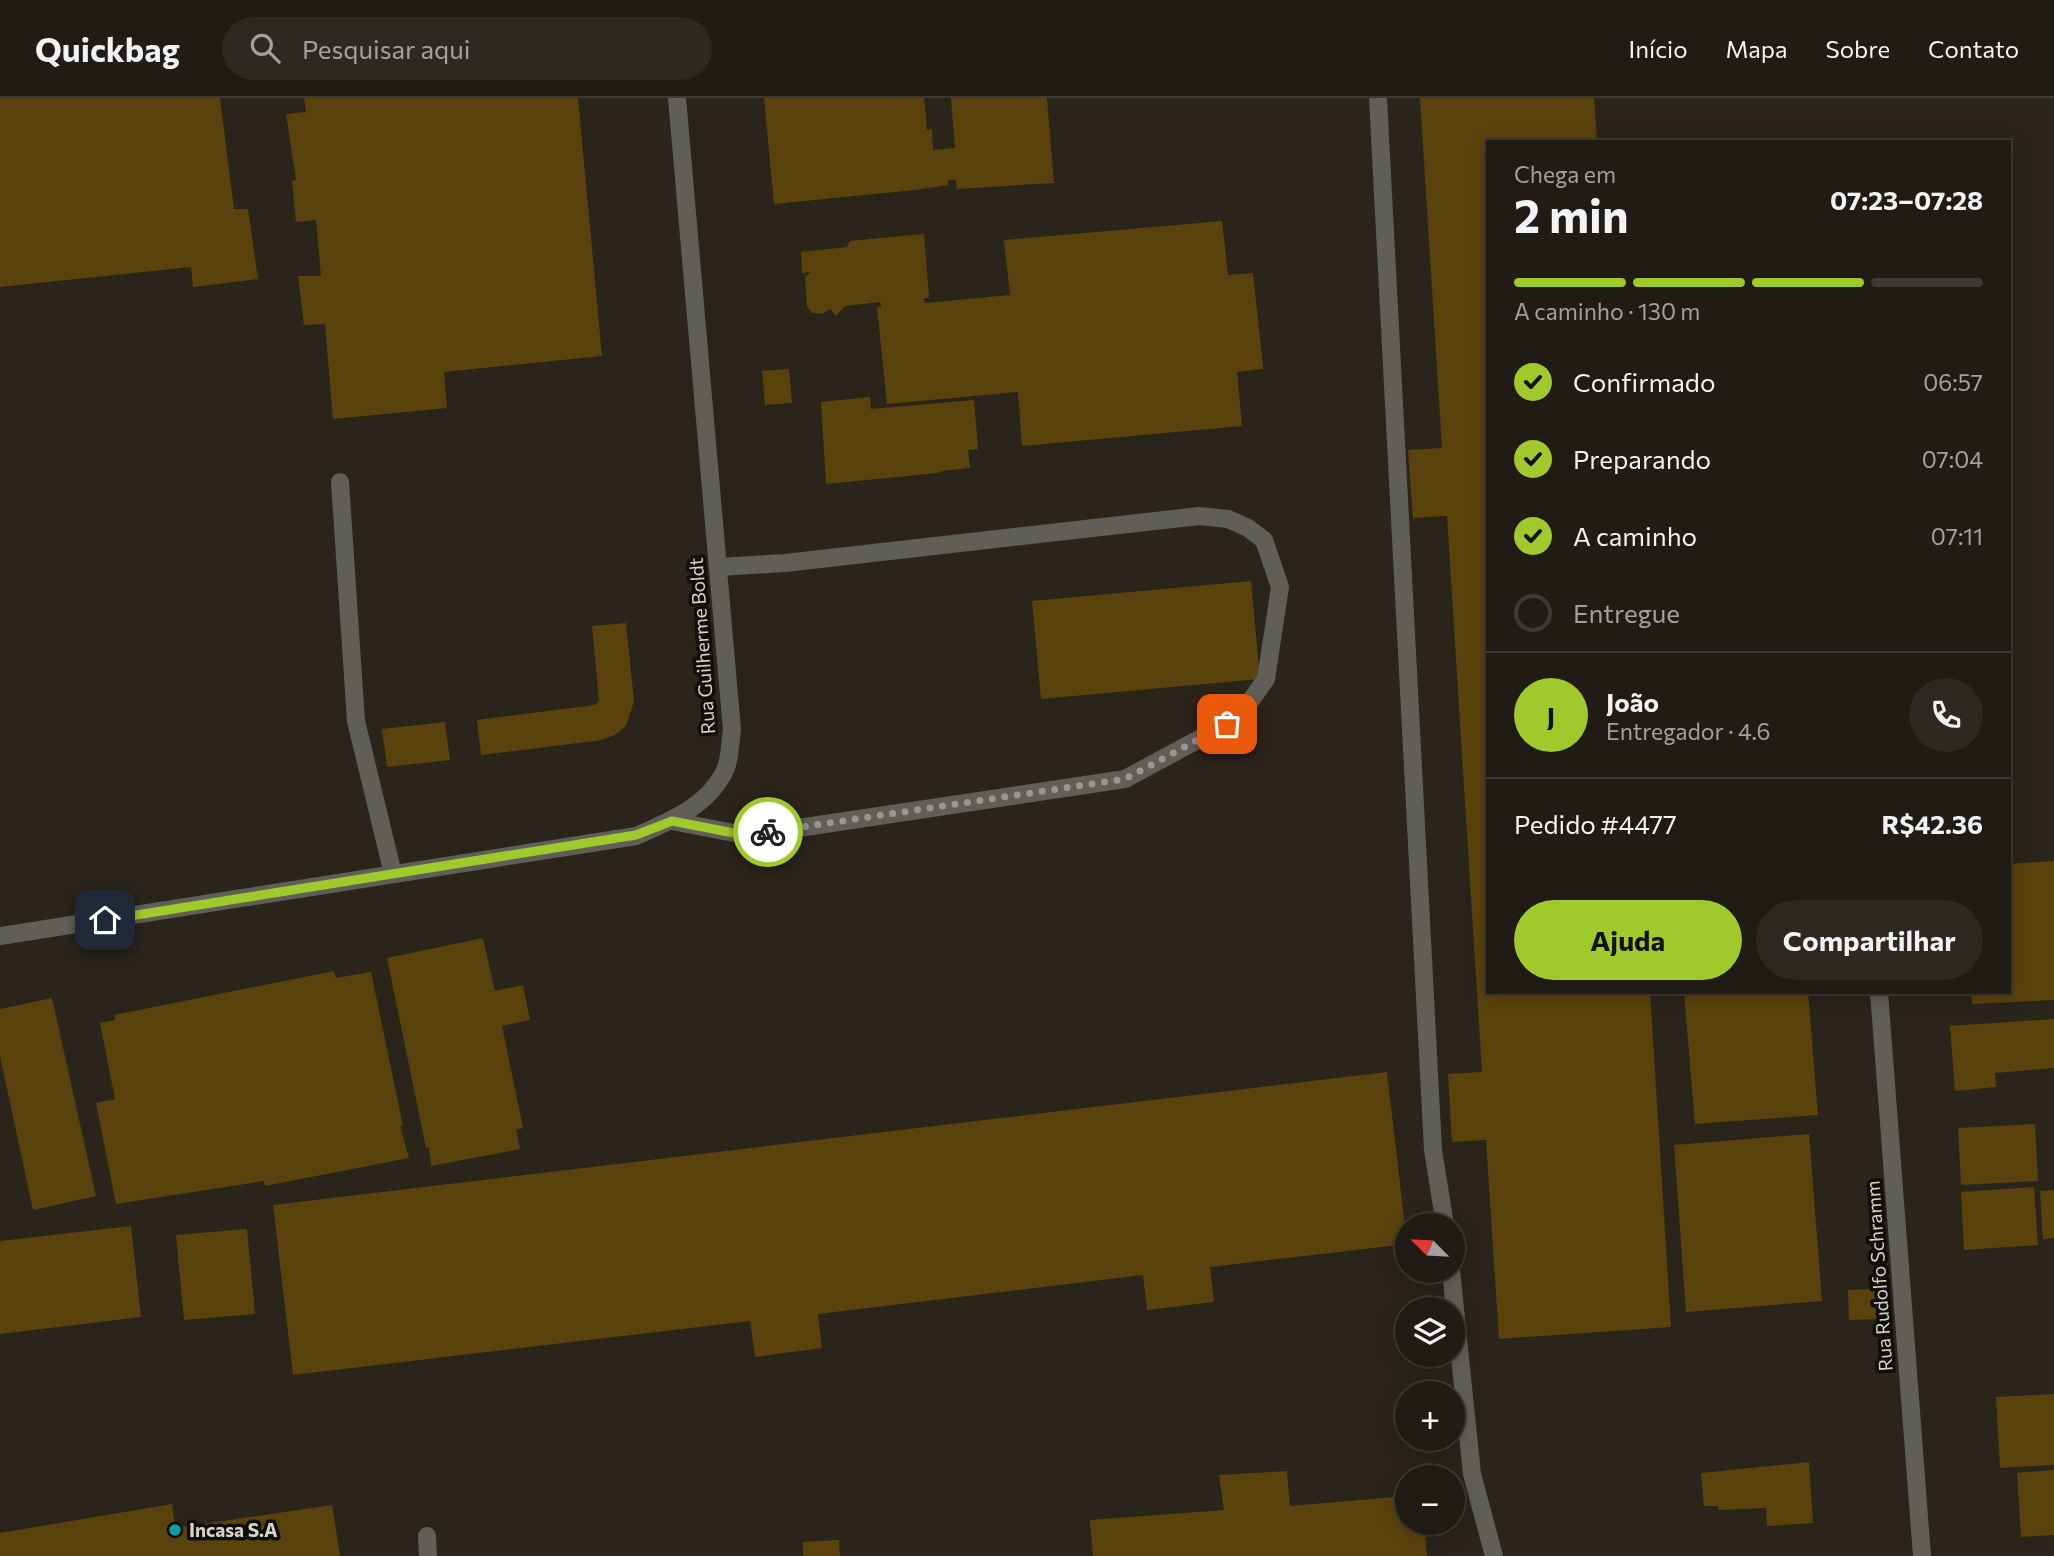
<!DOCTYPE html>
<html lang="pt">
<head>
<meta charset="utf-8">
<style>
	:root { --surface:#201b14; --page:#2d2822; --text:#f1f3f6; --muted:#a2a1a0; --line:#3d3934; --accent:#a0ca2c }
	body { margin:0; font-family:Commissioner,sans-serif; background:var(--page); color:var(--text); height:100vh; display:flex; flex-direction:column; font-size:26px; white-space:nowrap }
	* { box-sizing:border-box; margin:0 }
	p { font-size:23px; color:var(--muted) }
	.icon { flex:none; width:38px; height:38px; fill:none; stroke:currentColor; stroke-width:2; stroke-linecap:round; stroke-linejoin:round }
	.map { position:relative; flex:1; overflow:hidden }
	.side { position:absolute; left:1486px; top:42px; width:525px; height:854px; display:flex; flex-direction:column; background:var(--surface); border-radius:0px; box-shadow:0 4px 18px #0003,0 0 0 2px var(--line) }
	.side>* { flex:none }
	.needle { width:46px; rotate:294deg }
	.tools { position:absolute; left:1395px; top:1115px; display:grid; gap:14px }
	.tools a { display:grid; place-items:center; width:70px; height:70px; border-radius:50%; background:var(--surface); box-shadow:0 4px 18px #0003,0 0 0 2px var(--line); font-size:35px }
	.pin { position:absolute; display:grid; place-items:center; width:60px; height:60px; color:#fff; margin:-30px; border-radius:14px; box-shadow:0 4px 10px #0006 }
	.courier { position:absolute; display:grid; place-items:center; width:70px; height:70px; margin:-35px; border:5px solid #a0ca2c; border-radius:50%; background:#fff; color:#222; box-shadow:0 2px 9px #0007 }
	.summary em { font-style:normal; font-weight:700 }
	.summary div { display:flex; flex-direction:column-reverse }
	.summary { display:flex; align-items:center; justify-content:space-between; height:119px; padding:0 28px }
	h1 { font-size:46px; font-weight:700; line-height:52px }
	.bar { display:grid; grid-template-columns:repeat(4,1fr); gap:10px 7px; align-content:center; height:84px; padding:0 28px }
	.bar i { height:9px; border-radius:5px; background:var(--line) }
	.bar .current { background:var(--accent) }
	.bar p { grid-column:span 4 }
	.line { display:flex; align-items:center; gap:18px; padding:0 28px; border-top:2px solid var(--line) }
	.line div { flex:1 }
	.round { display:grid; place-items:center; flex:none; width:74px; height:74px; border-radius:37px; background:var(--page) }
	ol { padding:0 28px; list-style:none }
	li { display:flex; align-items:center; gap:21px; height:77px }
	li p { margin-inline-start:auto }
	li .icon { padding:7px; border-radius:50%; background:var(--accent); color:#111; stroke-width:4 }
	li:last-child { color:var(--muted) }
	li i { width:38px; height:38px; border:4px solid var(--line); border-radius:50% }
	.button { display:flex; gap:14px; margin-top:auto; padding:14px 28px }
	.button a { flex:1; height:80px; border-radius:42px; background:var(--accent); color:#111; font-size:28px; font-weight:700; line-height:80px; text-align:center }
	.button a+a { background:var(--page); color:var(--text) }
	header { display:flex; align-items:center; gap:42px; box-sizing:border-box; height:98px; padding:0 35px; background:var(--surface); border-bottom:2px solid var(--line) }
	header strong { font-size:33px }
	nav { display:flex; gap:38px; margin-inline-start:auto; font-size:24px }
	.search { width:490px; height:63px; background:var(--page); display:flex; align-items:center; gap:18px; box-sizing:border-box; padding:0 24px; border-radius:38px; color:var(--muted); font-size:26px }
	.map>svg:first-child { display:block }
	.building { fill:#5a420c }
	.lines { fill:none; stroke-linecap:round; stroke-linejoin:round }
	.service { stroke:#605e59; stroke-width:18 }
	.minor { stroke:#605e59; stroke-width:18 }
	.done { stroke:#9a958e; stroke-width:7; stroke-dasharray:0 12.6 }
	.route { stroke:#a0ca2c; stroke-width:9 }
	.culture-dot { fill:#0f9aa8; stroke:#100e0a; stroke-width:2.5 }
	.labels { text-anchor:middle; stroke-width:7; stroke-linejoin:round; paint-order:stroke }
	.street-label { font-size:19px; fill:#d6d2cc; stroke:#100e0a }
	.poi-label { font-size:19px; font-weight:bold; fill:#d6d2cc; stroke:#100e0a; text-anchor:start }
</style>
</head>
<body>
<header>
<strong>Quickbag</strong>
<div class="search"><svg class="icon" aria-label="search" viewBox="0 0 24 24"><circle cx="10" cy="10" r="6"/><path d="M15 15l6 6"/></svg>Pesquisar aqui</div>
<nav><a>Início</a><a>Mapa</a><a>Sobre</a><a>Contato</a></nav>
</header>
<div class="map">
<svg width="2054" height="1458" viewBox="0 0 2054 1458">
	<rect width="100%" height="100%" fill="#2a241b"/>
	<g class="building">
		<polygon points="0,0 220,0 234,111 248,111 258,181 193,189 191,169 0,189"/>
		<polygon points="304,0 578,0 602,258 444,274 447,310 333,321 325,226 304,227 298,178 321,178 316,122 296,124 292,83 296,82 286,16 306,14"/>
		<polygon points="764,0 924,0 927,32 932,31 933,52 955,50 951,0 1047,0 1054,85 957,91 956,82 948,82 948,87 915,92 774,106"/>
		<polygon points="1420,0 1594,0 1597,44 1488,44 1488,894 1650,894 1671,1229 1499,1241 1486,1042 1452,1044 1448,976 1482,974 1447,418 1413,420 1408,352 1442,350"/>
		<polygon points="1222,123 1228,177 1253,175 1263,268 1263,271 1237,274 1242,328 1022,348 1018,294 887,306 877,209 881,209 880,204 845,208 836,218 830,211 822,216 812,215 807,208 805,180 810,174 802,175 801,154 847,149 850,143 924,136 929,200 924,200 925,205 1010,197 1004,142"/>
		<polygon points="789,271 792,305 765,307 762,273"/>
		<polygon points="870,299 871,311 974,302 978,351 968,352 970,370 941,373 938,375 826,386 821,304"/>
		<polygon points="1251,483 1260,581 1041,601 1032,503"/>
		<polygon points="626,525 634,603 626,628 615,637 602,642 481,657 477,622 595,607 599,603 592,528"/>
		<polygon points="445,624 450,662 387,669 382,631"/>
		<polygon points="2054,763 2054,902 1972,906 1971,894 2009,894 2009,766"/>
		<polygon points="483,840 495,893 523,887 530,922 502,928 523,1030 516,1032 520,1051 431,1068 429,1049 426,1050 387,860"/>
		<polygon points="334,873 336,880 371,874 403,1028 400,1028 409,1060 265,1088 264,1083 116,1106 96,1005 115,1001 100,925 115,922 114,917"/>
		<polygon points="1684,894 1808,894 1818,1017 1695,1026"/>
		<polygon points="52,900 96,1098 33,1112 0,958 0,911"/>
		<polygon points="2054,921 2054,970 1995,975 1996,989 1955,993 1950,928"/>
		<polygon points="1387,974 1407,1146 1210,1169 1214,1204 1147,1212 1143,1177 818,1216 822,1250 755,1259 750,1223 293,1277 273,1107"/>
		<polygon points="2035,1026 2038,1083 1961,1087 1958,1030"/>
		<polygon points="1809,1036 1822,1203 1686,1214 1674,1047"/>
		<polygon points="2034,1089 2038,1147 1964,1152 1961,1094"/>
		<polygon points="2054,1092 2054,1140 2043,1141 2040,1093"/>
		<polygon points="131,1128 141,1219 0,1236 0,1143"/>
		<polygon points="247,1131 255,1216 184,1222 176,1137"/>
		<polygon points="1876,1191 1878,1221 1849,1222 1848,1192"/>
		<polygon points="2054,1296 2054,1367 2000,1370 1996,1299"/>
		<polygon points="1809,1364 1813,1425 1767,1428 1766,1410 1719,1412 1718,1408 1704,1408 1701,1375"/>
		<polygon points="2054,1372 2054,1437 2021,1439 2017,1375"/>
		<polygon points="1287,1373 1290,1408 1407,1398 1407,1424 1424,1424 1427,1458 1093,1458 1090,1422 1224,1412 1219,1377"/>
		<polygon points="172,1406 175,1430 332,1407 340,1458 0,1458 0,1435"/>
		<polygon points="839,1442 840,1458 803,1458 803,1444"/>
	</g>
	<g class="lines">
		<g class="service">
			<polyline points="1378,0 1433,1052 1445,1127"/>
			<polyline points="340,384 356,623 393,776"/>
			<polyline points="672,723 739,736 785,732 1125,681 1227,626 1244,612 1266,581 1280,489 1264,442 1248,430 1228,421 1199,418 785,465 718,469"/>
			<polyline points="1451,1172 1472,1376 1494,1458"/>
			<polyline points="427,1438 428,1458"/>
		</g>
		<g class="minor">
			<path d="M0,838l636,-100c35,-15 74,-31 90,-68 4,-11 4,-26 6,-38l-55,-632"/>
			<polyline points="1879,894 1922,1458"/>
		</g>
	</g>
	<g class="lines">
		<polyline class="done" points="768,734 1125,681 1227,626"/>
		<polyline class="route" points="105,822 636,737 672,723 739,736 768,734"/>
	</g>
	<circle class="culture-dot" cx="175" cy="1432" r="7"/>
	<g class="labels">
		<g class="street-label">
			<text transform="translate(702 548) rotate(-94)" y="7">Rua Guilherme Boldt</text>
			<text transform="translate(1879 1178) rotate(-94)" y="7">Rua Rudolfo Schramm</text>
		</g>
		<g class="poi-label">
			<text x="189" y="1439">Incasa S.A</text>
		</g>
	</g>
</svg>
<div class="tools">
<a><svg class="needle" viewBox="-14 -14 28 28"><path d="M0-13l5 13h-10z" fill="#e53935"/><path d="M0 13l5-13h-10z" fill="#a2a1a0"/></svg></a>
<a><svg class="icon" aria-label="layers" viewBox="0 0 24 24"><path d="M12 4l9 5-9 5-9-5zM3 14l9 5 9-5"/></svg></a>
<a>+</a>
<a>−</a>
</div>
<div class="pin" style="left:1227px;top:626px;background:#ea580c"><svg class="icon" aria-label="bag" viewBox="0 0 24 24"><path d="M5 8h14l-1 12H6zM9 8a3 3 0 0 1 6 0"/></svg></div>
<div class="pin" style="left:105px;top:822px;background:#1f2937"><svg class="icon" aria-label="home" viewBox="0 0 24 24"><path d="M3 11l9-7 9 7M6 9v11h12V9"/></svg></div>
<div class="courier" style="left:768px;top:734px"><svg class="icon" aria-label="bike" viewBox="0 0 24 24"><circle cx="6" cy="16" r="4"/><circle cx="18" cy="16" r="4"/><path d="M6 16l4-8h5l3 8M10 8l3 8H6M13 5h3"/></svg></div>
<section class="side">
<div class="summary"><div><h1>2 min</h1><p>Chega em</p></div><em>07:23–07:28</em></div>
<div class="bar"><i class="current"></i><i class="current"></i><i class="current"></i><i></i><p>A caminho · 130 m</p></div>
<ol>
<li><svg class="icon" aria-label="check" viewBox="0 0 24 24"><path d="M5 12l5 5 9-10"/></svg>Confirmado<p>06:57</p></li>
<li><svg class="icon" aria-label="check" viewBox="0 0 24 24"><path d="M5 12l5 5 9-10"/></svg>Preparando<p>07:04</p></li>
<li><svg class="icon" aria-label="check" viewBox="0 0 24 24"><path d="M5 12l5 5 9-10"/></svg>A caminho<p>07:11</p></li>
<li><i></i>Entregue</li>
</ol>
<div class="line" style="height:126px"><b class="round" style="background:var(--accent);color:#111">J</b><div><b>João</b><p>Entregador · 4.6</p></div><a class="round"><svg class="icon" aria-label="phone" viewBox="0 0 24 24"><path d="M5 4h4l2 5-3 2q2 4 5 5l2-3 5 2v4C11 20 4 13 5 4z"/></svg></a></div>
<div class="line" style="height:91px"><div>Pedido #4477</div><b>R$42.36</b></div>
<div class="button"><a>Ajuda</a><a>Compartilhar</a></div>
</section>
</div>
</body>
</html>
